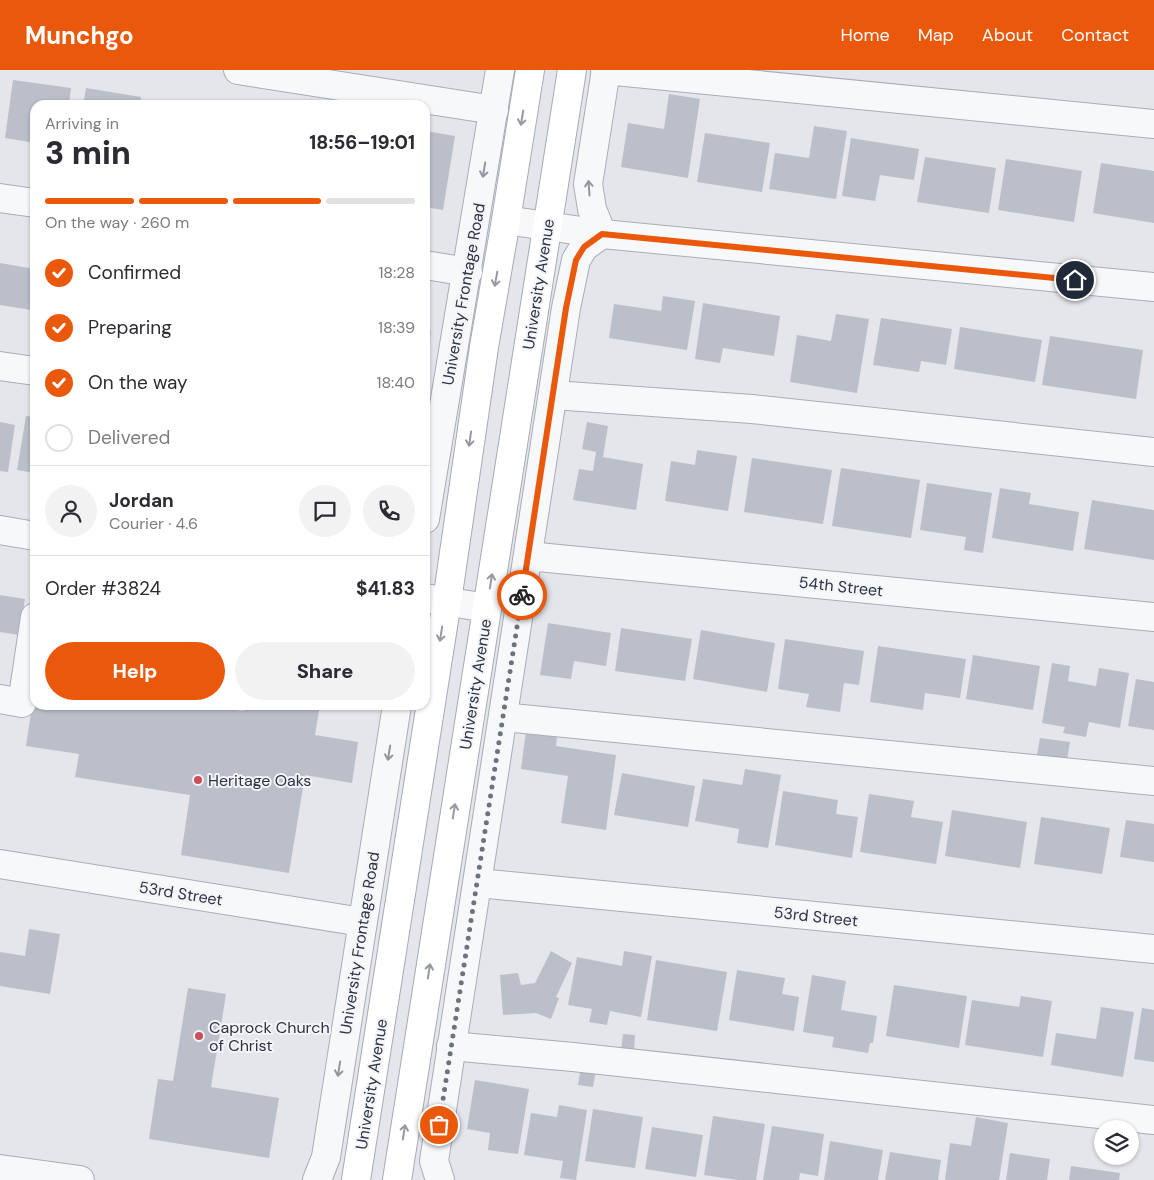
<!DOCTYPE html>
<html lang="en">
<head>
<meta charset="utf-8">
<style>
	:root { --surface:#fff; --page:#f2f2f3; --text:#2b2b33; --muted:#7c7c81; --line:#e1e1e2; --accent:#ea580c }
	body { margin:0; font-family:"DM Sans",sans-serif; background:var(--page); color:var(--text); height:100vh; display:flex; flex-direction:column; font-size:19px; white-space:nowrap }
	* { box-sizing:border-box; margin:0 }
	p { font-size:16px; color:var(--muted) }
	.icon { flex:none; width:28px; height:28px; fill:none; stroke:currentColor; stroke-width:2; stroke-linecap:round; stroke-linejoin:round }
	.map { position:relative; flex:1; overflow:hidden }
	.details { position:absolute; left:30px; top:30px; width:400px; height:610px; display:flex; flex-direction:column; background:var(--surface); border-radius:15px; box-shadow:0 1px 4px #0004 }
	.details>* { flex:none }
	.fabs { position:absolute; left:1094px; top:1050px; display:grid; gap:10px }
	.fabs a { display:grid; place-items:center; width:45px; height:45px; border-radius:50%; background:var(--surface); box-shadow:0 1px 4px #0004; font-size:25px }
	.pin { position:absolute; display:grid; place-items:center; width:42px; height:42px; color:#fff; margin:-21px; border:2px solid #fff; border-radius:50%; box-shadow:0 1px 5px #0007 }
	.courier { position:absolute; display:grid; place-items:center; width:50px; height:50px; margin:-25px; border:4px solid #ea580c; border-radius:50%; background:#fff; color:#222; box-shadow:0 1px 6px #0007 }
	.headline em { font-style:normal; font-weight:800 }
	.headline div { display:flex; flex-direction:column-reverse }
	.headline { display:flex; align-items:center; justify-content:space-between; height:85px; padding:0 15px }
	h1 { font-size:32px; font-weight:800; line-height:38px }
	.bar { display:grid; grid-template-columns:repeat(4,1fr); gap:8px 5px; align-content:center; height:60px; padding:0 15px }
	.bar i { height:6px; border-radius:4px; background:var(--line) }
	.bar .current { background:var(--accent) }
	.bar p { grid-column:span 4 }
	.line { display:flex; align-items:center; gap:12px; padding:0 15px; border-top:1px solid var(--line) }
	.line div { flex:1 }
	.round { display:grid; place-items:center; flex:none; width:52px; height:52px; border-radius:26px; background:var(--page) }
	ol { padding:0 15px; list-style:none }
	li { display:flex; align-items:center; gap:15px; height:55px }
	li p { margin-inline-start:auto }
	li .icon { padding:5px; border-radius:50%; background:var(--accent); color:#fff; stroke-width:4 }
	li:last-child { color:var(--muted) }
	li i { width:28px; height:28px; border:2px solid var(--line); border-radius:50% }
	.primary-button { display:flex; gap:10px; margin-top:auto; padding:10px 15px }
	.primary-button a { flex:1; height:58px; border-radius:30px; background:var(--accent); color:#fff; font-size:20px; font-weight:800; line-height:58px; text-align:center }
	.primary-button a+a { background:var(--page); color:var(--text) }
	header { display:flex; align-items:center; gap:30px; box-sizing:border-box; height:70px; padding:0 25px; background:var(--accent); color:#fff }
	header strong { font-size:24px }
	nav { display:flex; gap:28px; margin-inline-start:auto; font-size:18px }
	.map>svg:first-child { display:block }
	.building { fill:#bbbfc9 }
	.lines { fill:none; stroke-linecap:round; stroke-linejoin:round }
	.minor-casing { stroke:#a9adb6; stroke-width:30 }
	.major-casing { stroke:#a4aab7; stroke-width:30 }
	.minor { stroke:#f7f8fa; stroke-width:28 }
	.major { stroke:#fff; stroke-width:28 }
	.oneway { stroke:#9699a2 }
	.oneway2 { stroke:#92969f }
	.done { stroke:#6c727e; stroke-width:5; stroke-dasharray:0 9 }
	.route { stroke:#ea580c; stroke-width:6 }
	.poi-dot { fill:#cb4e59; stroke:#f4f5f9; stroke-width:2 }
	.labels { text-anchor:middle; stroke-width:4; stroke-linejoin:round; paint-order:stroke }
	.street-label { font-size:16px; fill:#2c3344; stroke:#f4f5f9 }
	.poi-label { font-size:16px; fill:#2c3344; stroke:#f4f5f9; text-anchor:start }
</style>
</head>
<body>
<header>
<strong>Munchgo</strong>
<nav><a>Home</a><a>Map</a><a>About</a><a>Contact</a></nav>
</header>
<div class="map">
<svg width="1154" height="1110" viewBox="0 0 1154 1110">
	<rect width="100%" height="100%" fill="#e4e6eb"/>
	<g class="building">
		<polygon points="13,10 71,18 69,35 35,35 35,73 5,68"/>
		<polygon points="86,18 141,27 140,35 83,35"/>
		<polygon points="669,24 700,29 688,108 621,97 628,53 664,59"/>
		<polygon points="814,56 847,61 836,129 769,119 775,83 809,88"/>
		<polygon points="426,61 455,66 443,140 425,137 425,71"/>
		<polygon points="705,63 770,73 762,122 697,112"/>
		<polygon points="851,68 919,79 914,110 880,105 875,131 842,126"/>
		<polygon points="925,87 996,98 989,143 917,132"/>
		<polygon points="1006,89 1082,101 1074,152 998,140"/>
		<polygon points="1101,93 1154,101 1154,153 1093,143"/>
		<polygon points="0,193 35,199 35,213 31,240 0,235"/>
		<polygon points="663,226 695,231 687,280 609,268 614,234 661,241"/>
		<polygon points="703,233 780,246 774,286 723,278 720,293 695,289"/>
		<polygon points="836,244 869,249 857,323 790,312 797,265 831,271"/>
		<polygon points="881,248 952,259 946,295 921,291 919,302 873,295"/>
		<polygon points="960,257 1042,270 1035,312 954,299"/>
		<polygon points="425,260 431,261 426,295 425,295"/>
		<polygon points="1050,266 1143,280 1136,329 1042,315"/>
		<polygon points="26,346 35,347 35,403 17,400"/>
		<polygon points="0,352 15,355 8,402 0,401"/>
		<polygon points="587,352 608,356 603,387 643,394 636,440 573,430 579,399 593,401 596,382 582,379"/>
		<polygon points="697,380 737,386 728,441 665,431 671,391 695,395"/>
		<polygon points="752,388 832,400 823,454 744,442"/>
		<polygon points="841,398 920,410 911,468 832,456"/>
		<polygon points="927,413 992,423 983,483 964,480 966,467 920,460"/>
		<polygon points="1000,418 1031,423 1029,434 1079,442 1073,481 992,468"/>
		<polygon points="1092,430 1154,440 1154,490 1084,479"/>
		<polygon points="0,525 25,529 19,565 0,562"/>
		<polygon points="548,553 611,563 606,596 574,591 571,609 540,605"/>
		<polygon points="621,558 692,569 685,611 615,601"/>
		<polygon points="701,560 775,573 767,622 693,609"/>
		<polygon points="785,569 864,581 859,615 844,613 840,642 806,637 809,624 778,619"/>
		<polygon points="878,576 966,589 960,628 925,623 923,640 870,632"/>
		<polygon points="973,585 1040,596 1033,640 966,629"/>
		<polygon points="1052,593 1070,596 1068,611 1096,616 1099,598 1129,603 1120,658 1089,652 1086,667 1063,663 1065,657 1042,653"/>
		<polygon points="1136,609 1154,612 1154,660 1128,656"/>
		<polygon points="34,623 35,635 204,635 243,641 244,635 320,635 315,665 358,672 352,713 305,705 289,803 181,785 190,725 75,707 79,684 26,676"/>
		<polygon points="526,661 557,665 556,676 616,685 606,760 561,753 568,706 521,699"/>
		<polygon points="1040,668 1070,672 1067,690 1037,685"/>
		<polygon points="745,699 781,705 768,778 737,773 739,759 695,751 703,709 742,715"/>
		<polygon points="622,703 695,716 688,757 614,745"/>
		<polygon points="783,721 838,730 836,744 858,747 852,788 775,775"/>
		<polygon points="869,724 914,731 911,747 943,752 936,794 860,782"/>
		<polygon points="952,740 1027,752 1020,798 945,786"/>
		<polygon points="1041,747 1110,758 1102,804 1034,794"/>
		<polygon points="1126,750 1154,754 1154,792 1120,787"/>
		<polygon points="29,859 60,864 50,924 0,916 0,882 25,886"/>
		<polygon points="551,881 572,893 556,927 559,928 551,949 536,943 503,945 500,905 518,903 521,915 535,913"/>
		<polygon points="624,881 652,886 641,947 610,941 607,955 589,952 592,939 568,935 577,887 622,896"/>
		<polygon points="656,890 727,902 717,961 647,950"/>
		<polygon points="737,900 785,908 782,924 799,927 794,961 729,950"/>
		<polygon points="812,905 846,911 841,940 877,946 873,973 870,973 868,983 832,977 834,967 803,962"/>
		<polygon points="894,915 967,926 959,978 886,966"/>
		<polygon points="188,918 226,924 211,1017 279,1028 269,1088 149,1069 158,1009 173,1011"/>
		<polygon points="1021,926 1052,931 1043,987 965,975 972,930 1019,937"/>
		<polygon points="1101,937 1134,942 1123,1007 1051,995 1056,963 1096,969"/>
		<polygon points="1142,938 1154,940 1154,992 1134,989"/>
		<polygon points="623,964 635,965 634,982 621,980"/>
		<polygon points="581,997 596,1000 593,1017 578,1015"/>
		<polygon points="475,1010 529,1019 518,1084 488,1080 490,1063 467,1059"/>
		<polygon points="559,1035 587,1040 576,1110 560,1108 563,1091 524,1085 531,1043 557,1047"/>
		<polygon points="593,1039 643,1047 635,1098 585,1091"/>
		<polygon points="713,1046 765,1054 756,1110 738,1110 704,1105"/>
		<polygon points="976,1047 1008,1053 999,1110 945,1110 950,1073 971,1076"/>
		<polygon points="772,1056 824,1064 818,1106 800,1103 799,1110 763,1110"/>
		<polygon points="652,1057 703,1065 696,1107 645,1099"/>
		<polygon points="830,1071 883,1080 878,1110 824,1110"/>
		<polygon points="890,1082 941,1090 938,1110 885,1110"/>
		<polygon points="1010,1083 1050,1089 1047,1110 1006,1110"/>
		<polygon points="1071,1096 1120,1103 1119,1110 1069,1110"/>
	</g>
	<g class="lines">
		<g class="minor-casing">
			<g id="minor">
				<polyline points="238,0 494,40"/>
				<polyline points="605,0 1154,54"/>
				<polyline points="0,128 35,133"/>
				<polyline points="506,150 602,164 1154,217"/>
				<polyline points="425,195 468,202"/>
				<polyline points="0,296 35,301"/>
				<polyline points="553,325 752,339 1154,382"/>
				<polyline points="425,449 500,0"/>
				<polyline points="0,460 35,466"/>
				<polyline points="528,486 1154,547"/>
				<polyline points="425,528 487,538"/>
				<polyline points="0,629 22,633 35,547"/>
				<polyline points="503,647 1154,711"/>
				<polyline points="0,794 362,852"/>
				<polyline points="478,813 1154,879"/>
				<polyline points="451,976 573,987 1154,1050"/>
				<polyline points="0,1099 80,1110"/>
				<polyline points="317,1110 326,1087 397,635"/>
				<polyline points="440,1110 434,1091 566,238 576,190 584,177 602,164 592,139 588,114 606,0"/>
			</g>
		</g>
		<g class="major-casing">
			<g id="major">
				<polyline points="356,1110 447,531 484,277 506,150 530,0"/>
				<polyline points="397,1110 572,0"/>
			</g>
		</g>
		<use href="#minor" class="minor"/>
		<use href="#major" class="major"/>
	</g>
	<defs><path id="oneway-shaft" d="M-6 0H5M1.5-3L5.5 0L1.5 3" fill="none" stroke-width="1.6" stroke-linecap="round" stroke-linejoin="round" transform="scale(1.25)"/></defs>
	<g class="oneway">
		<use href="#oneway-shaft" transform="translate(522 48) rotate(99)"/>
		<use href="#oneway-shaft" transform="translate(496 209) rotate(100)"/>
		<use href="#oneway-shaft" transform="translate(470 369) rotate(98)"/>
		<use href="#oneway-shaft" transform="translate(491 511) rotate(-81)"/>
		<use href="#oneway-shaft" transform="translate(441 564) rotate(99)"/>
		<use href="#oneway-shaft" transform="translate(454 741) rotate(-81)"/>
		<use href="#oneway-shaft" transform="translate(429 901) rotate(-81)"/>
		<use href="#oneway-shaft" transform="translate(404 1062) rotate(-81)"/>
	</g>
	<g class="oneway2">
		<use href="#oneway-shaft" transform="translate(484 100) rotate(99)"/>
		<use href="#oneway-shaft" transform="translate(589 118) rotate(-94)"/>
		<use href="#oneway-shaft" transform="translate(389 683) rotate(99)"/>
		<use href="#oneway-shaft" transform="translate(339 999) rotate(99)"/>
	</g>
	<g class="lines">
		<polyline class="done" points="439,1055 522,525"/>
		<polyline class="route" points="522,525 566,238 576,190 584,177 602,164 1075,210"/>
	</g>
	<g class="poi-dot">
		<circle cx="198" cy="710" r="5"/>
		<circle cx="199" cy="966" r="5"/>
	</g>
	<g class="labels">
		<g class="street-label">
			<text transform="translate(538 214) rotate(-81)" y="6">University Avenue</text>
			<text transform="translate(463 224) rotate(-80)" y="6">University Frontage Road</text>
			<text transform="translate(841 516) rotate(6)" y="6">54th Street</text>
			<text transform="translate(475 614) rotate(-81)" y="6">University Avenue</text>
			<text transform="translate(181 823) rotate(9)" y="6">53rd Street</text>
			<text transform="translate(816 846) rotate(6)" y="6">53rd Street</text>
			<text transform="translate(359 873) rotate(-81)" y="6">University Frontage Road</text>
			<text transform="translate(371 1014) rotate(-81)" y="6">University Avenue</text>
		</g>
		<g class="poi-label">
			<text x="208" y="716">Heritage Oaks</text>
			<text x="209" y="963">Caprock Church<tspan x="209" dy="18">of Christ</tspan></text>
		</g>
	</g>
</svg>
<div class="fabs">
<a><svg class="icon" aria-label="layers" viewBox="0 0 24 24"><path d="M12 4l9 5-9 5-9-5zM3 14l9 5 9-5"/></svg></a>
</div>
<div class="pin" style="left:439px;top:1055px;background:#ea580c"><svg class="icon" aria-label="bag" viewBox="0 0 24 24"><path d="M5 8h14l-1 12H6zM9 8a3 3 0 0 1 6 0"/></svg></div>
<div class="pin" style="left:1075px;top:210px;background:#1f2937"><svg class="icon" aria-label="home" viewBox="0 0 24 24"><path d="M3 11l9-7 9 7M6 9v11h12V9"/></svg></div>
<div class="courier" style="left:522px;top:525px"><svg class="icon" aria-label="bike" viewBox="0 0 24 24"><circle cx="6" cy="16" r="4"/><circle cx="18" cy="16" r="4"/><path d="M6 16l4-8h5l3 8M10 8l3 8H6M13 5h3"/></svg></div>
<section class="details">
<div class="headline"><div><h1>3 min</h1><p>Arriving in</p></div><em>18:56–19:01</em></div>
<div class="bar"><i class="current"></i><i class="current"></i><i class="current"></i><i></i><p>On the way · 260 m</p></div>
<ol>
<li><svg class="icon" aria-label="check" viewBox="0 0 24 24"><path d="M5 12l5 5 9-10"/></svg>Confirmed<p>18:28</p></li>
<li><svg class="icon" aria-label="check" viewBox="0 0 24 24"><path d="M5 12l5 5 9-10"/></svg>Preparing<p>18:39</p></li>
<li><svg class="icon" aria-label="check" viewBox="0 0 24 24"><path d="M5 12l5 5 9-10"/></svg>On the way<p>18:40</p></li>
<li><i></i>Delivered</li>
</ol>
<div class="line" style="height:90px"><a class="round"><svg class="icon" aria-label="person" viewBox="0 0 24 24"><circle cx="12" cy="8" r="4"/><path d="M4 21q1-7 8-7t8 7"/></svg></a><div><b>Jordan</b><p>Courier · 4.6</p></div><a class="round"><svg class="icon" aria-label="chat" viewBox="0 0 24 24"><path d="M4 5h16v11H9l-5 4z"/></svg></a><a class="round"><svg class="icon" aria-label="phone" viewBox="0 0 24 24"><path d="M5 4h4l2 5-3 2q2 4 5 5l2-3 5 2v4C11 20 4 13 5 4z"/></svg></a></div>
<div class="line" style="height:65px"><div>Order #3824</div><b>$41.83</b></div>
<div class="primary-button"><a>Help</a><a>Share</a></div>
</section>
</div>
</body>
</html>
